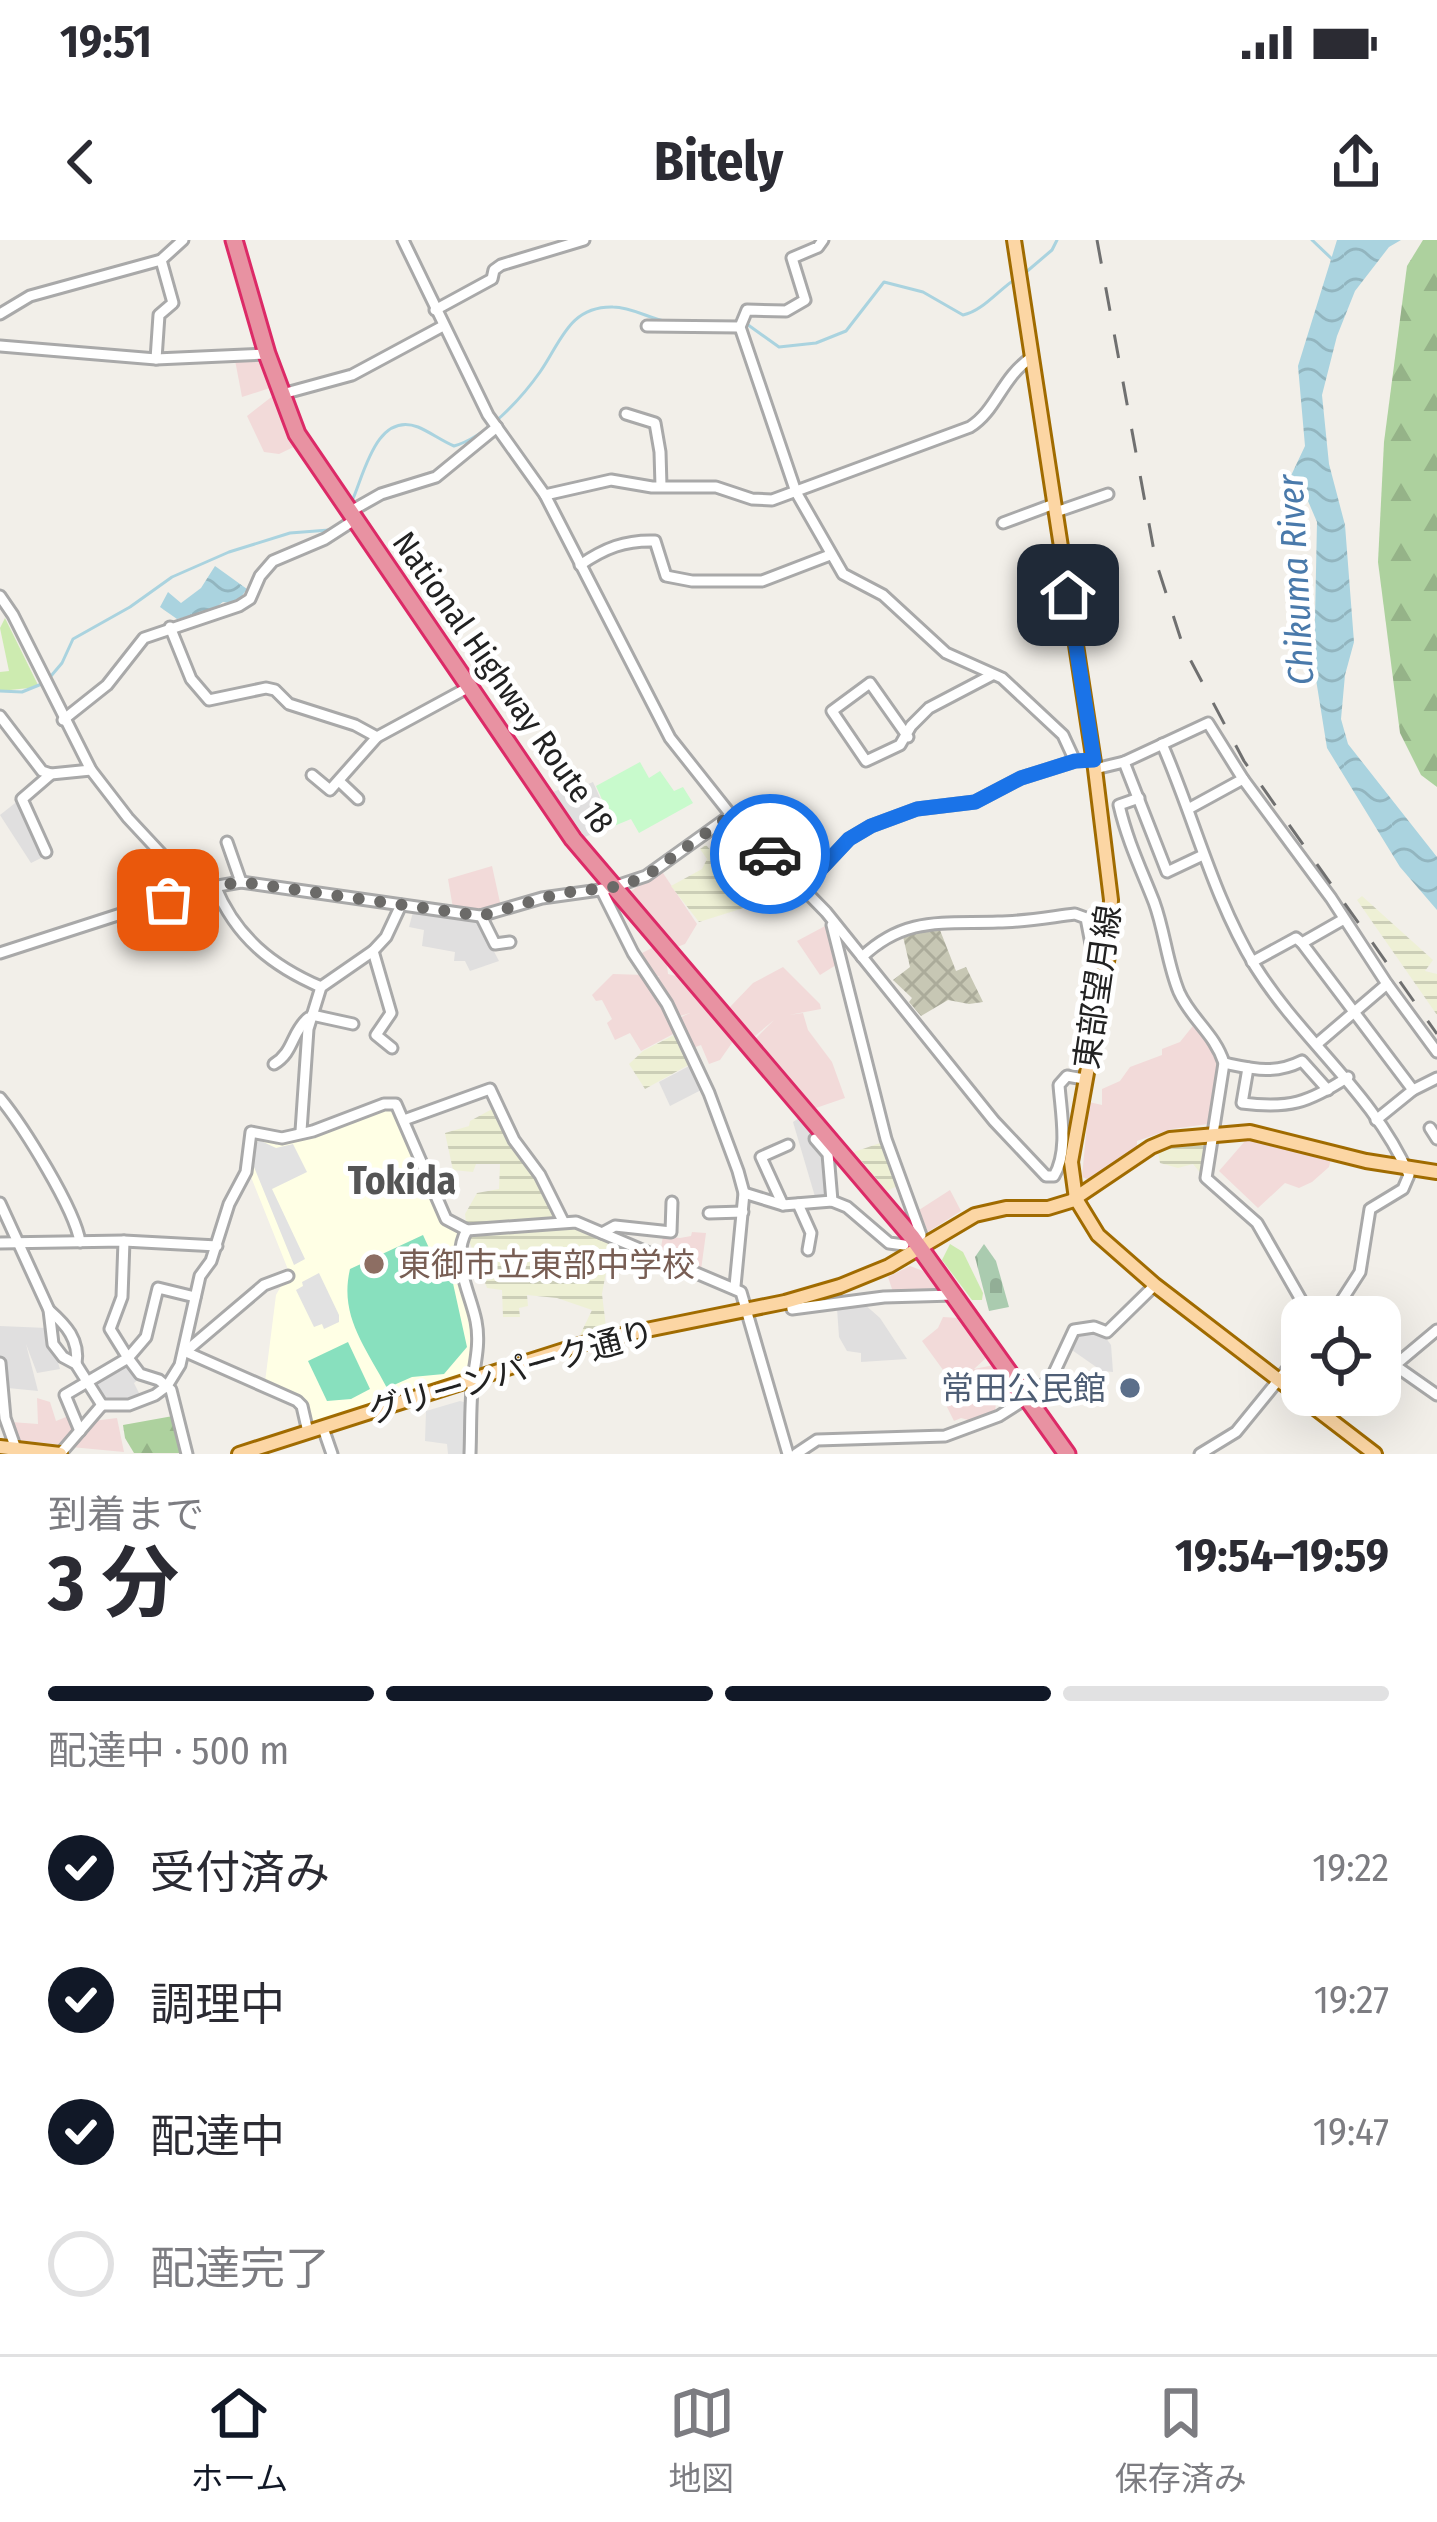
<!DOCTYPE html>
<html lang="ja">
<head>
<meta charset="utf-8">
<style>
	:root { --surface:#fff; --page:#f2f2f3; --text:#2b2b33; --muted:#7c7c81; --line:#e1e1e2; --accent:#111827 }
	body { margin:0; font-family:"Fira Sans Condensed","Noto Sans JP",sans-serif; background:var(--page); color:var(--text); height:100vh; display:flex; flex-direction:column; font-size:45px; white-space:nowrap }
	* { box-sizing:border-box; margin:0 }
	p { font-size:39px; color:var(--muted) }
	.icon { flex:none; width:66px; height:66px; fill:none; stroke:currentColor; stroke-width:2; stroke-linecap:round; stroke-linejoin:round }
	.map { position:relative; height:1214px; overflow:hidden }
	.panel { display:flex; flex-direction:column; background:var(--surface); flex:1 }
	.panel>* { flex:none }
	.tools { position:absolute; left:1281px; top:1056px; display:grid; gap:24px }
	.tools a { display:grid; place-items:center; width:120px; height:120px; border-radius:24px; background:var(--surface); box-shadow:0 12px 48px #0002; font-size:60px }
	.pin { position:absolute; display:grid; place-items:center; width:102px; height:102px; color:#fff; margin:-51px; border-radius:24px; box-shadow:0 6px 18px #0006 }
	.courier { position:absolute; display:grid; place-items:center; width:120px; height:120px; margin:-60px; border:9px solid #1a73e8; border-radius:50%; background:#fff; color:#222; box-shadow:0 3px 15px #0007 }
	.overview em { font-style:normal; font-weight:700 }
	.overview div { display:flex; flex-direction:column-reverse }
	.overview { display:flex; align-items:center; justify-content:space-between; height:204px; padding:0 48px }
	h1 { font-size:78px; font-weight:700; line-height:90px }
	.bar { display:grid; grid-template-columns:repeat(4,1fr); gap:18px 12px; align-content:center; height:144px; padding:0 48px }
	.bar i { height:15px; border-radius:9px; background:var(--line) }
	.bar .selected { background:var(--accent) }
	.bar p { grid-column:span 4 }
	ol { padding:0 48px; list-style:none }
	li { display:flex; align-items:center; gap:36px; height:132px }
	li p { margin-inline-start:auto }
	li .icon { padding:12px; border-radius:50%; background:var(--accent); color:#fff; stroke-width:4 }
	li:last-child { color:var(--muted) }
	li i { width:66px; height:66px; border:6px solid var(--line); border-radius:50% }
	.status { display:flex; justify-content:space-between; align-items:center; height:84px; padding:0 60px; background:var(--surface); direction:ltr }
	.status svg { height:33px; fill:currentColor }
	header { display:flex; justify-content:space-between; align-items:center; height:156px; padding:0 48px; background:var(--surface); font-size:54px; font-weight:700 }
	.tab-bar { display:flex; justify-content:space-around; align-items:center; height:168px; border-top:3px solid var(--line); background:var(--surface); font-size:33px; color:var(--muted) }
	.tab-bar a { display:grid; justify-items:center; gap:6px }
	.tab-bar .selected { color:var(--accent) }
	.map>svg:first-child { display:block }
	.residential { fill:#e0dfdf }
	.commercial { fill:#f2dad9 }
	.education { fill:#ffffe5 }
	.construction { fill:url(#construction-cross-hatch) }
	.farmland { fill:url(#farmland-rules) }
	.grass { fill:#cdebb0 }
	.forest { fill:url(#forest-firs) }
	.cemetery { fill:url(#cemetery-stones) }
	.park { fill:#c8facc }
	.pitch { fill:#88e0be }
	.parking { fill:#e2e2e2 }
	.water { fill:url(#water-waves) }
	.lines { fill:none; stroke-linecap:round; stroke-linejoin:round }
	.stream { stroke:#aad3df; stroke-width:3 }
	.minor-casing { stroke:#a9a9a9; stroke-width:15 }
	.major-casing { stroke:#a06b00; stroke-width:18 }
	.highway-casing { stroke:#dc2a67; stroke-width:21 }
	.minor { stroke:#fff; stroke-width:9 }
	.major { stroke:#fcd6a4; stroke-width:12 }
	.highway { stroke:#e892a2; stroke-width:15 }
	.rail { stroke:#707070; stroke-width:3; stroke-dasharray:24 24; stroke-linecap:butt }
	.done { stroke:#6b6a68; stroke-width:12; stroke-dasharray:0 21.6 }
	.route { stroke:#1a73e8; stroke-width:15 }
	.education-dot { fill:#8d6e63; stroke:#fff; stroke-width:4.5 }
	.service-dot { fill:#5c6f8a; stroke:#fff; stroke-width:4.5 }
	.labels { text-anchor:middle; stroke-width:10; stroke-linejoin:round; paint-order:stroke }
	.street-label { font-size:33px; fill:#222; stroke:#fff }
	.education-label { font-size:33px; fill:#785e54; stroke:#fff; text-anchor:start }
	.service-label { font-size:33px; fill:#4e5e75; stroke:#fff; text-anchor:end }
	.water-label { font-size:36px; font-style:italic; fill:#4a7aab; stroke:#fff }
	.quarter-label { font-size:39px; font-weight:bold; fill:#555; stroke:#fff }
</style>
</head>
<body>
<div class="status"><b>19:51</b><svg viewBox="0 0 49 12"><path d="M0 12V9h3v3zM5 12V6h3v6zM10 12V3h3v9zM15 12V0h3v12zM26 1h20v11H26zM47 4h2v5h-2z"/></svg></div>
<header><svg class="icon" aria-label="back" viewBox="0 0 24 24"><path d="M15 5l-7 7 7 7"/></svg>Bitely<svg class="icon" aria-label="share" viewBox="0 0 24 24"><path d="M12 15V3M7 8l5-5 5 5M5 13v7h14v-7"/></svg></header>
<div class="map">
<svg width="1437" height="1214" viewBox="0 0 1437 1214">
	<defs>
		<pattern id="construction-cross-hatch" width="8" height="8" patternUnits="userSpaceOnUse" patternTransform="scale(3)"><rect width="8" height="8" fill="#c7c7b4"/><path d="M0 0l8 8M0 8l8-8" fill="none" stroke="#abab9a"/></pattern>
		<pattern id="farmland-rules" width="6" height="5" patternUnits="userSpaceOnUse" patternTransform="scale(3)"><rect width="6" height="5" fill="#eef0d5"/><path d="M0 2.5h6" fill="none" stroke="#ccceb7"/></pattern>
		<pattern id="forest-firs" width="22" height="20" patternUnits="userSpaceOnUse" patternTransform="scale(3)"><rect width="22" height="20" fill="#add19e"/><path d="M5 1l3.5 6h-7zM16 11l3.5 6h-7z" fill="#95b388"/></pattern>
		<pattern id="cemetery-stones" width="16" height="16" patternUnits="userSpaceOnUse" patternTransform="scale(3)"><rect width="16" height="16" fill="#aacbaf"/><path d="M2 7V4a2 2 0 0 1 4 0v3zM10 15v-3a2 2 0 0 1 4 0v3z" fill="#92ae96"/></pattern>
		<pattern id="water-waves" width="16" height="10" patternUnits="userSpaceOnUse" patternTransform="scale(3)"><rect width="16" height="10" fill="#aad3df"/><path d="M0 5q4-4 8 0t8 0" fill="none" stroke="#92b5bf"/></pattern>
	</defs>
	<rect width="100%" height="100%" fill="#f2efe9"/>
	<g class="residential">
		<polygon points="593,542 612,585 585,597 553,552 568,546 574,550"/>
		<polygon points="19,560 45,616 31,623 0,575"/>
		<polygon points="413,672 479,683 499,721 470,731 465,721 454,721 455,712 422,706 424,690 409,687"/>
		<polygon points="693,824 705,848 670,866 659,842"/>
		<polygon points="799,878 825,914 827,958 816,960 793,882"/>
		<polygon points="863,1063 880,1078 907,1119 861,1122 861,1113 847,1111 839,1097 837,1068"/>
		<polygon points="0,1086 47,1088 60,1129 37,1133 26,1104 38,1151 8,1148 0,1116"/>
		<polygon points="1088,1089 1103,1094 1111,1105 1113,1132 1102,1131 1069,1108 1077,1091"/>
		<polygon points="127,1123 141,1137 134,1143 141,1157 126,1162 105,1160 94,1141"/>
	</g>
	<g class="commercial">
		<polygon points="258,119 270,148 242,157 235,120"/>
		<polygon points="274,155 300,204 279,214 264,212 247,176"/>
		<polygon points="492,626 501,667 472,672 453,668 448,639"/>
		<polygon points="661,630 697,684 685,704 677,707 630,652"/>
		<polygon points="827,685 836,725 820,735 797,701"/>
		<polygon points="656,706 666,717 668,734 684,738 734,800 720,820 709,824 701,805 690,809 677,779 690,773 677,777 655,739 660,736 652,737 638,715"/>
		<polygon points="783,727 820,764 821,769 789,775 803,773 808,790 832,822 845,858 813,869 755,799 774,780 755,796 729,768 753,743"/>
		<polygon points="613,734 645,735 677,792 641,811 630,793 615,800 607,783 612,779 602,760 596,761 592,755"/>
		<polygon points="1196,782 1219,819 1208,884 1172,889 1137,901 1137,907 1090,940 1082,937 1089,862 1102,865 1102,849 1120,841 1130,827 1162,815 1162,809 1180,802"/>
		<polygon points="1256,898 1331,918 1329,927 1312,942 1299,948 1285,943 1258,968 1219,931 1245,901"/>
		<polygon points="950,950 961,971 928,992 919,970"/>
		<polygon points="692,992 706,993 701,1030 660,1013 663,996 680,998 691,996"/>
		<polygon points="910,1026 926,1032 939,1051 893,1052 888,1037"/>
		<polygon points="943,1077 958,1078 987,1117 974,1129 994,1125 1014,1151 996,1162 995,1173 976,1182 961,1178 954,1181 941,1155 944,1137 966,1134 973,1129 946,1134 922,1101 938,1088"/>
		<polygon points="37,1158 50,1162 56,1181 71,1175 76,1189 64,1205 18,1200 11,1182 38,1184"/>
		<polygon points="117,1178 124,1212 71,1207 93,1181"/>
	</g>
	<polygon class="education" points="396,864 441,974 467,990 460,1003 476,1084 475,1131 309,1187 304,1166 265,1142 276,1055 289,1032 251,937 252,899 261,896 276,905 301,891"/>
	<polygon class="construction" points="938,685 956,731 966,727 983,762 969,764 948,760 921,776 909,762 912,758 893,740 910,727 902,692"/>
	<g class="farmland">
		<polygon points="706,605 736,638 772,659 699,682 671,646 702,629 707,619 700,609"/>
		<polygon points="1362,656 1433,720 1425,731 1437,734 1437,775 1357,660"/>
		<polygon points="678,793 692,823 645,849 629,824 643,811"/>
		<polygon points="494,868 539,936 561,979 479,986 466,982 465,974 477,953 499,949 500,924 476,924 473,932 453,930 445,893 469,886 470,881"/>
		<polygon points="883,902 897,946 887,951 854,912"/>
		<polygon points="1208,902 1203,936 1193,924 1178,928 1160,923 1158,912 1165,908"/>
		<polygon points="570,986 652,1017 650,1032 646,1038 638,1036 639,1028 631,1021 608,1021 602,1054 606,1087 580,1095 592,1070 557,1058 527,1055 528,1066 519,1068 520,1077 503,1077 502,1050 487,1048 468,998 474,993"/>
	</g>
	<g class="grass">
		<polygon points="5,378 39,447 0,451 0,432 9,431 0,388"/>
		<polygon points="950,1004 963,1012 983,1053 982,1060 972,1060 942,1020"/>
	</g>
	<g class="forest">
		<polygon points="1423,0 1437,0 1437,547 1421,535 1400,493 1378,322 1384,202 1407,26"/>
		<polygon points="173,1176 183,1213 134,1213 125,1198 123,1185"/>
	</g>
	<polygon class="cemetery" points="984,1004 996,1021 1009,1067 989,1071 975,1017"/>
	<polygon class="park" points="640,522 649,538 660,531 674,551 683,547 693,563 639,593 631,579 614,586 596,546"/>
	<g class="pitch">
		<path d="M423,995l6,13 18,8 20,91 -23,27 -32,3 -25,11c-22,-42 -48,-72 -37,-119z"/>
		<polygon points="348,1102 370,1149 351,1159 327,1161 308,1121"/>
	</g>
	<g class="parking">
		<polygon points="259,900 276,908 293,904 307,932 272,949 305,1019 294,1025 254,927 253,907"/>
		<polygon points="319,1033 339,1075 339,1082 324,1089 322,1084 314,1087 296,1050 303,1046 302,1042"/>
		<polygon points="460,1161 467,1163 466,1214 448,1214 447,1204 425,1201 426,1171"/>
	</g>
	<g class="water">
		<polygon points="1337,0 1401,0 1389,7 1355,51 1337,96 1322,155 1329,224 1345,285 1354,402 1345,435 1341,479 1348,504 1437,617 1437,670 1400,627 1327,508 1314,427 1317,282 1308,261 1288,242 1305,206 1298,126"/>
		<polygon points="215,326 247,349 236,364 223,362 211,371 177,379 160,367 168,352 181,363 201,348"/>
	</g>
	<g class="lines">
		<g class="stream">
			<polyline points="1312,0 1332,19"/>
			<polyline points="1025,33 1052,10 1057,0"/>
			<path d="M684,82h60l35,25 37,-4 30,-12 38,-49 39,10 40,23c20,-4 36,-26 54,-37"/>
			<path d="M352,261c12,-26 24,-90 66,-74 12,5 24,14 36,19 32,-9 67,-47 86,-74 21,-30 29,-66 73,-65 19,0 37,12 55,15"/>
			<polyline points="51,436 62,423 73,399 130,367 172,337 229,312 290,293 329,290"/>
			<polyline points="0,451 22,452 44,443"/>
		</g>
		<g class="minor-casing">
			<g id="minor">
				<path d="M403,0l85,175 57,80 125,243 61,77 95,97 168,209 52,55h8c15,-25 7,-63 5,-91l8,-9 17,3"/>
				<polyline points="823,0 818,7 792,18 805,60 786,71 747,70 740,87 796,252 843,334 883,355 946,413 1002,438 1063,495 1075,521"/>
				<polyline points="435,70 492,39 494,30 501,25 584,0"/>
				<polyline points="0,74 30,56 161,20 183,0"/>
				<polyline points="647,86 740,87"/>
				<polyline points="0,106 156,119 267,114"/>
				<polyline points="156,119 159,75 173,63 161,20"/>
				<polyline points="280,150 286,153 352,135 443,86"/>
				<polyline points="626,174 655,183 660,212 661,246"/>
				<path d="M545,255l66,-15 41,7h64l36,12 20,1 198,-73c27,-17 31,-49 62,-70"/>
				<polyline points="351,271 381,254 436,237 497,187"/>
				<polyline points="1056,272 1108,254"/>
				<polyline points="1003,283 1054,264"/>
				<path d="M580,325c25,-17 45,-25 75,-24l11,35 26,5h70l68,-26"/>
				<polyline points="0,356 13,375 91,530 128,578 195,650"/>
				<polyline points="170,387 191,439 209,460 266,448 275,450 289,464 355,485 377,497 471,446"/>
				<polyline points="0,476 42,531 51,534 91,530"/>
				<polyline points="63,480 107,445 144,398 239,366 250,359 260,336 273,321 325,299 356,279"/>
				<polyline points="908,497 870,443 832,471 866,521 900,505 911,486 929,468 992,435"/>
				<path d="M1162,504c32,73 51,153 93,222 46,74 119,128 154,209l-6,14 -33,20 -10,63 -29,45"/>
				<polyline points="1124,522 1167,632 1203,615"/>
				<polyline points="1095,529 1124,522 1208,483 1243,539 1190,568"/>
				<polyline points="312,535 330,550 377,497"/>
				<polyline points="1243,539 1331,658 1387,744 1437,812"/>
				<polyline points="339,541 358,559"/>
				<path d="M1139,558l-20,7c8,35 22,64 35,97 11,30 13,61 25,90 12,27 36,42 45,71l-18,115 51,45 47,82 19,12"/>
				<polyline points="227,602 241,642"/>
				<polyline points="46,612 22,559 51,534"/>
				<path d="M215,646c21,51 57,80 106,101"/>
				<polyline points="803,648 849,599 871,586 917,569 975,562 1021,538 1075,521 1094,520"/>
				<polyline points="601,649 633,713 667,764 709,853 738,931 744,953 735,1046"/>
				<polyline points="481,676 495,704 510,702"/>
				<polyline points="832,685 886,899 921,995"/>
				<polyline points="1302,703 1413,850"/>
				<polyline points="373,711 391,773 376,795 392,808"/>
				<polyline points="0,713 195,650 241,642 480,676 542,658 607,649 646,636 731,575"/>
				<path d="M862,717c43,-41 81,-33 136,-35 25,0 52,-5 77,-8l11,4 6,31 16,7"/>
				<polyline points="1252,722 1296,698 1302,703 1344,679"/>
				<polyline points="312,775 353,784"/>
				<polyline points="1318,803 1387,744"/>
				<path d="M1224,823c29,6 50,12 78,-2l26,29"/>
				<path d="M274,824c20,-12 17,-31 34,-46"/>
				<path d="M1248,828l-6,35c47,6 66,0 106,-26"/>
				<path d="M0,858c23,28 75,111 80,144"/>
				<polyline points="404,880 490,849 514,900 540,935 563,981"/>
				<polyline points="1376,880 1413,850 1437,838"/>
				<polyline points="1430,888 1437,899"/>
				<polyline points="301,891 308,789 321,747 373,711 386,697 401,665"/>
				<polyline points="815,899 828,914 832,961"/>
				<polyline points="744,953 783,965 832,961 847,967 889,1003 904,1005"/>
				<polyline points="0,963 49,1070 53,1104 63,1117 76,1124 102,1165"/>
				<polyline points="798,964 811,993 808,1010"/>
				<polyline points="783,965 761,917 788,905"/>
				<polyline points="709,973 743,972"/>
				<path d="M467,990c-17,30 3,61 9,91 4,20 0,38 -3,57 -3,25 -2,51 -3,76"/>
				<polyline points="602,993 615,986 671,992 672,962"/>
				<polyline points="124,1001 122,1057 110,1089 128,1118 146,1097 158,1048 195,1057"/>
				<polyline points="0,1003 124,1001 217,1006"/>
				<polyline points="791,1060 792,1069 884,1057 954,1055"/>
				<path d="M49,1070c17,15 31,30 27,54"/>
				<polyline points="185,1108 191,1107 264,1045 288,1036"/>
				<polyline points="186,1112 297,1161 302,1166 308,1192"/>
				<polyline points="1380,1115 1437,1155"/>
				<polyline points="0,1123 5,1178 16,1209"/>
				<polyline points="1394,1126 1437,1090"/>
				<polyline points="102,1165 129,1165 155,1155 167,1146 180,1125 200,1036 211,1021 229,964 246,932 251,892 282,898 313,891 384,864 396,864 446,979 467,990 576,982 741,1052 788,1214"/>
				<polyline points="323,1188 332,1214"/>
				<polyline points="80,1191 65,1155 128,1118 140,1134 159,1140 171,1150 187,1214"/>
				<polyline points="60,1214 102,1165"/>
				<polyline points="796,1214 817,1200 945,1196 999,1176 1038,1151 1053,1135 1074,1090 1094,1087 1107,1092 1155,1045"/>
				<polyline points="1200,1214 1236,1192 1302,1111"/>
			</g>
		</g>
		<g class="major-casing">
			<g id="major">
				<polyline points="1014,0 1095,529 1111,660 1108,716 1071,922 1076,959 1098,995 1155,1045 1375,1214"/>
				<polyline points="0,1207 60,1214"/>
				<polyline points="239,1214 592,1101 785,1062 840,1046 889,1026 975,975 1006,968 1048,968 1071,961 1151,907 1170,899 1250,892 1366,921 1437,932"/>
			</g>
		</g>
		<g class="highway-casing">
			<polyline id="highway" points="234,0 267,114 297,194 573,599 912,997 1067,1214"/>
		</g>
		<use href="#minor" class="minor"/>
		<use href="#major" class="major"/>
		<use href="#highway" class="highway"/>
		<polyline class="rail" points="1097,0 1156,322 1183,406 1244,521 1437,794"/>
	</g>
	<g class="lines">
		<polyline class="done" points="168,660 195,650 241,642 481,676 561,653 621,646 646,636 731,575 770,614"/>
		<polyline class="route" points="770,614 803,648 849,599 871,586 917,569 975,562 1021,538 1075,521 1094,520 1068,355"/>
	</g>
	<circle class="education-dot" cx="374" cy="1024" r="12"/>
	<circle class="service-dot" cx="1130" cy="1148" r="12"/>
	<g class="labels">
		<g class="street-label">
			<text transform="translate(504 442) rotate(55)" y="12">National Highway Route 18</text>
			<text transform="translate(1097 747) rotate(-82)" y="12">東部望月線</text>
			<text transform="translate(511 1131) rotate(-16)" y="12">グリーンパーク通り</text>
		</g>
		<g class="education-label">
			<text x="398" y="1036">東御市立東部中学校</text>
		</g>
		<g class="service-label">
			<text x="1106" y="1160">常田公民館</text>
		</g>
		<g class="water-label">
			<text transform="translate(1295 340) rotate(-93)" y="13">Chikuma River</text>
		</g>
		<g class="quarter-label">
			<text x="402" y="954">Tokida</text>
		</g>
	</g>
</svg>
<div class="tools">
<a><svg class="icon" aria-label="locate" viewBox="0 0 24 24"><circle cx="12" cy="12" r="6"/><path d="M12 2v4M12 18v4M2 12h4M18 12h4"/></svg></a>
</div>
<div class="pin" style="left:168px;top:660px;background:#ea580c"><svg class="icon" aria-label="bag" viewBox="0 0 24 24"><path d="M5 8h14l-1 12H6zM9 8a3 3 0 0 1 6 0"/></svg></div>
<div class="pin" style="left:1068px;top:355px;background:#1f2937"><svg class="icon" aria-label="home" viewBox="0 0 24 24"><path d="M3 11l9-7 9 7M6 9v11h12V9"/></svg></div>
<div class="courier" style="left:770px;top:614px"><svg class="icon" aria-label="car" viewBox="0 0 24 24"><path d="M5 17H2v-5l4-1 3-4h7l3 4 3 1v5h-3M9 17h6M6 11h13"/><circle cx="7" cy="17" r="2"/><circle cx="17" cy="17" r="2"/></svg></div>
</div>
<section class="panel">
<div class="overview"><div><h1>3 分</h1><p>到着まで</p></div><em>19:54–19:59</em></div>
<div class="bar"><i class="selected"></i><i class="selected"></i><i class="selected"></i><i></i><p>配達中 · 500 m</p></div>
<ol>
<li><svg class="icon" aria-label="check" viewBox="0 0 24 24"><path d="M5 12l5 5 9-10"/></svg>受付済み<p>19:22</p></li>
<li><svg class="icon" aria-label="check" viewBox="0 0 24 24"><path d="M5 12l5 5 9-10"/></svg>調理中<p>19:27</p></li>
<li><svg class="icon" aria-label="check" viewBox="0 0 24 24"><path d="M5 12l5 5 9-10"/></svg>配達中<p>19:47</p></li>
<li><i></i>配達完了</li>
</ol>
</section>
<nav class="tab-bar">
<a class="selected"><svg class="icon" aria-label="home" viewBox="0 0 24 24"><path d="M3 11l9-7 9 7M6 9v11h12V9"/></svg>ホーム</a>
<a><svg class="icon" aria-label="map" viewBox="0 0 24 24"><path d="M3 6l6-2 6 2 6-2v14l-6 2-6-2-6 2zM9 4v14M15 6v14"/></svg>地図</a>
<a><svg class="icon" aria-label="saved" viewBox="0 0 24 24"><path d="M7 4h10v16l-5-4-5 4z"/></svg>保存済み</a>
</nav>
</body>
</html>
